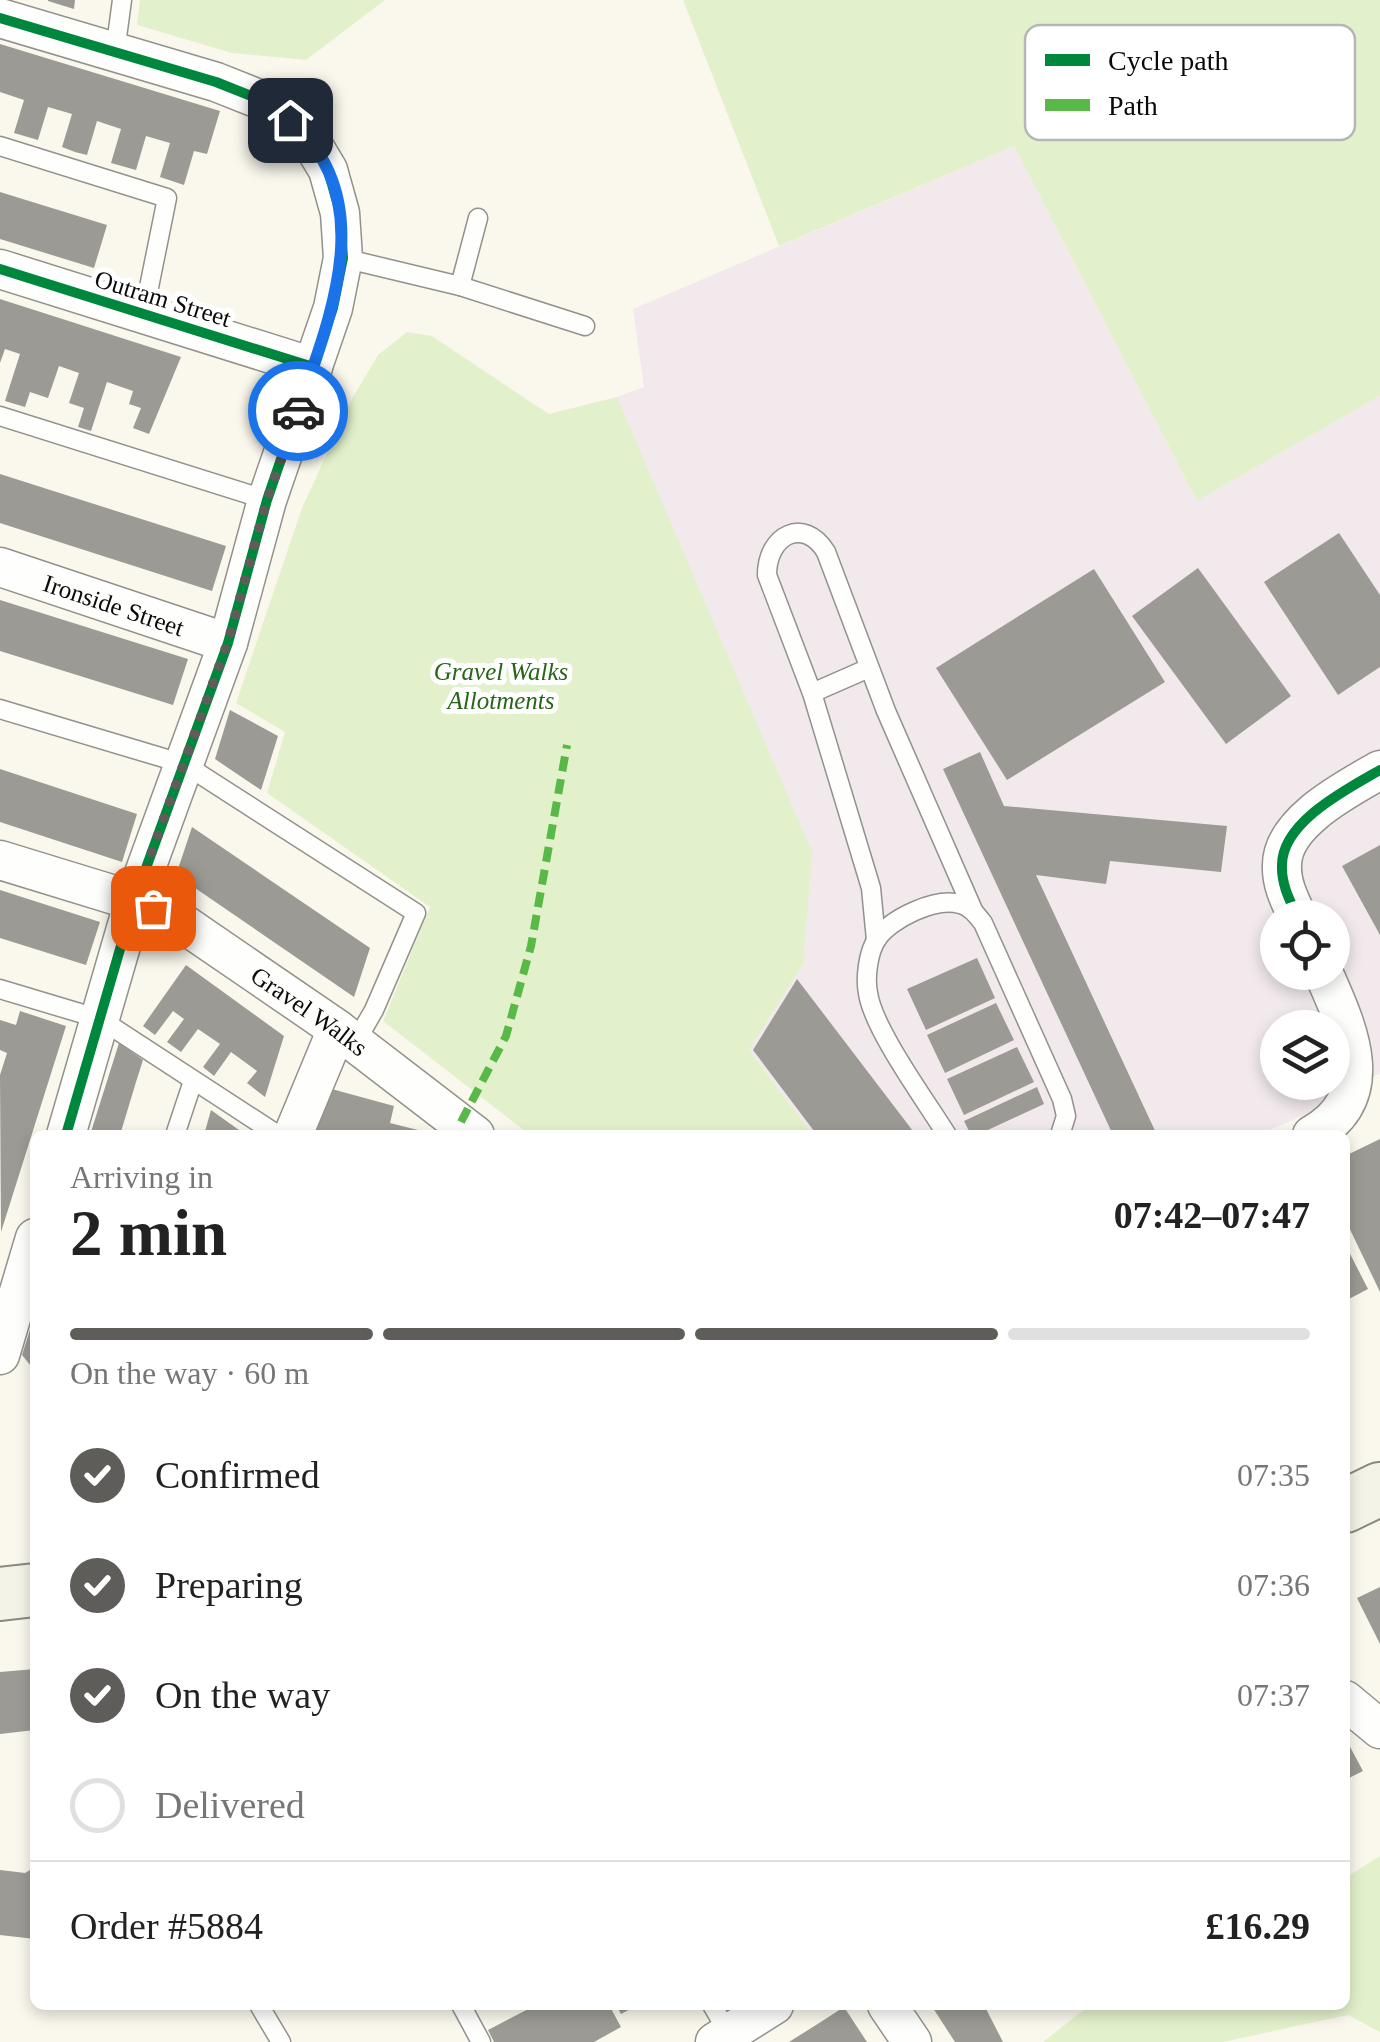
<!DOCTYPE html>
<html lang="en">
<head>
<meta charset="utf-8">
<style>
	:root { --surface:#fff; --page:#f2f2f2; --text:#222; --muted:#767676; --line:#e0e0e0; --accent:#5e5d59 }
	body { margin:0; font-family:Georgia,serif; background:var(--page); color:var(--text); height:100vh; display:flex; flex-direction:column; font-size:38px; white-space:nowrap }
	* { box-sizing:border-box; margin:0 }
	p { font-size:32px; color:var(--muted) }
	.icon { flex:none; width:55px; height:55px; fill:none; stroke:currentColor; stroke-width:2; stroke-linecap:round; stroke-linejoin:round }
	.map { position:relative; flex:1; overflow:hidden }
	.drawer { position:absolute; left:30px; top:1130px; width:1320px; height:880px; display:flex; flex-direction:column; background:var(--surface); border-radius:15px; box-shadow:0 5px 15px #0003 }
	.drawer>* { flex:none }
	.controls { position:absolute; left:1260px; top:900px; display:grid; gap:20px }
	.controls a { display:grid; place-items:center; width:90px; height:90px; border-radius:50%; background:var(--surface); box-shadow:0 5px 15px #0003; font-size:50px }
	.pin { position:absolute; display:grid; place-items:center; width:85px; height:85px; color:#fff; margin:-42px; border-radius:20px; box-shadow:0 5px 15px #0006 }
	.courier { position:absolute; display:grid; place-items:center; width:100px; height:100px; margin:-50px; border:8px solid #1a73e8; border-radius:50%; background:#fff; color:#222; box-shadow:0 2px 12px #0007 }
	.summary em { font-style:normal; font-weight:800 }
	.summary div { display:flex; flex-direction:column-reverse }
	.summary { display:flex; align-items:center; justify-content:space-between; height:170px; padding:0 40px }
	h1 { font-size:65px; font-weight:800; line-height:75px }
	.bar { display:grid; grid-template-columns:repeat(4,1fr); gap:15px 10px; align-content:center; height:120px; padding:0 40px }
	.bar i { height:12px; border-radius:8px; background:var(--line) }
	.bar .active { background:var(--accent) }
	.bar p { grid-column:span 4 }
	.line { display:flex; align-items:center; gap:25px; padding:0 40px; border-top:2px solid var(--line) }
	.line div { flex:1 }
	ol { padding:0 40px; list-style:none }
	li { display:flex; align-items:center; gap:30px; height:110px }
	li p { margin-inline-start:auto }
	li .icon { padding:10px; border-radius:50%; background:var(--accent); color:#fff; stroke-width:4 }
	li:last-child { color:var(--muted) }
	li i { width:55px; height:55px; border:5px solid var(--line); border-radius:50% }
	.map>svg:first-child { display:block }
	.industrial { fill:#f1e9ec; fill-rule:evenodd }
	.green { fill:#e2f1cb }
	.building { fill:#9c9a94 }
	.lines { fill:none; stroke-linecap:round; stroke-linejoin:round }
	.lane-casing { stroke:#92918c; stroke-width:21 }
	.street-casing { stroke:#92918c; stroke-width:41 }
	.secondary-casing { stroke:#898883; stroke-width:56 }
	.lane { stroke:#fefefc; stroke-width:18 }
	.street { stroke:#fefefc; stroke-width:38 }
	.secondary { stroke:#f4f3e7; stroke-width:52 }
	.quiet { stroke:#58b947; stroke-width:8; stroke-dasharray:15 8; stroke-linecap:butt }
	.cycleway-casing { stroke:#fff; stroke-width:16 }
	.cycleway { stroke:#00873e; stroke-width:10 }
	.done { stroke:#5e5d59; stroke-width:10; stroke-dasharray:0 18 }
	.route { stroke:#1a73e8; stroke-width:12 }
	.labels { text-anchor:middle; stroke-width:10; stroke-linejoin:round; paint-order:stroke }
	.street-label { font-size:25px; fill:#0a0a0a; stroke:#fff }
	.park-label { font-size:25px; font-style:italic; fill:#276518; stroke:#fff }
	.key { fill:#fff; stroke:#b6b6b6; stroke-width:2.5 }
	.key-label { font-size:28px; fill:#0a0a0a }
</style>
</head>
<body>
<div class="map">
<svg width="1380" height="2042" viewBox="0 0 1380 2042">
	<rect width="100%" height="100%" fill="#faf8ed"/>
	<path class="industrial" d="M1014,146l183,355 183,-105v677l-71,40 -51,22h-445l-64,-85 54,-86 -186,-567 27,-10 -11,-78zM1278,918h54v54h-54zM1278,1028h54v54h-54z"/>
	<g class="green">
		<polygon points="140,0 385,0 306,60 232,53 137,25"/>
		<polygon points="683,0 1380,0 1380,396 1197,501 1014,146 779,246"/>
		<polygon points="407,332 432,336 549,414 617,397 812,852 803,964 749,1050 813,1135 530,1135 383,1021 430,907 267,793 285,732 236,703 302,508 353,397 378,355"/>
		<polygon points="1380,1856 1380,2032 1348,2015 1223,2042 1043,2042 1081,2012 1096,2005 1345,2005 1345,1878"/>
	</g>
	<g class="building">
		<polygon points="48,0 75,0 74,9 48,1"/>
		<polygon points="0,44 220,111 207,154 194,151 184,185 160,177 170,143 146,136 136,170 111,163 121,129 97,121 87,155 75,152 62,147 72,114 48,107 38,140 14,133 24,100 0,92"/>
		<polygon points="0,192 107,225 94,268 0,239"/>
		<polygon points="0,299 181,357 149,434 133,428 141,408 129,404 133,391 107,382 91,431 78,427 84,408 69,403 79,373 59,366 48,398 30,392 25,407 5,401 20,354 5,349 0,363"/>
		<polygon points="0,474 226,546 212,591 0,523"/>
		<polygon points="1339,533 1380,595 1380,667 1338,695 1264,582"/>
		<polygon points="1198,568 1291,696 1226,744 1132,616"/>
		<polygon points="1094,569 1165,682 1007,780 936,668"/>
		<polygon points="0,600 188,659 173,705 0,651"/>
		<polygon points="230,710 278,736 261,790 215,759"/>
		<polygon points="980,752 1004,806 1227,826 1221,872 1110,861 1106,884 1036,875 1157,1135 1113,1135 943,769"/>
		<polygon points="0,769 137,814 122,862 0,822"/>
		<polygon points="192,827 370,948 354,997 176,875"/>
		<polygon points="1380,845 1380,935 1342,866"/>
		<polygon points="0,890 100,922 86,965 0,938"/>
		<polygon points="977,958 995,998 926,1030 907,989"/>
		<polygon points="186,965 284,1036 265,1097 247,1083 257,1071 231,1052 214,1076 203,1067 220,1044 198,1029 181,1052 167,1042 184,1019 173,1011 155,1035 143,1026"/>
		<polygon points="797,979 916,1135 817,1135 753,1050"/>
		<polygon points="996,1003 1014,1040 945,1073 927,1035"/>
		<polygon points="20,1011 66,1026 1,1232 0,1075 7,1053 0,1050 0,1020 16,1025"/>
		<polygon points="119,1043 143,1060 136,1082 120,1135 90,1135"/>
		<polygon points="1017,1047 1034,1082 964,1115 947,1079"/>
		<polygon points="1037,1087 1044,1104 977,1135 971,1135 964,1121"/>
		<polygon points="328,1088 394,1106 390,1123 422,1131 421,1135 315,1135"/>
		<polygon points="211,1110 246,1135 204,1135"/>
		<polygon points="1380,1139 1380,1292 1345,1219 1345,1156"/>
		<polygon points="1345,1244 1368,1289 1345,1301"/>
		<polygon points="34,1317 35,1317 35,1371 22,1355"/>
		<polygon points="1380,1587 1380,1644 1357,1598"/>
		<polygon points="35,1669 35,1730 0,1734 0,1672"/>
		<polygon points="1348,1743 1363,1771 1345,1780 1345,1745"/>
		<polygon points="35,1867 35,1939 0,1935 0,1870 25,1873"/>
		<polygon points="536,2005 609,2005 621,2027 594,2042 494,2042 488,2030"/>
		<polygon points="616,2005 638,2005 621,2014"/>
		<polygon points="931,2005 984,2005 1003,2042 955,2042"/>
		<polygon points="844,2007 867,2042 789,2042 816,2025"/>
	</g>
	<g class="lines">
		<g class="lane-casing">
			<g id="lane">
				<polyline points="115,52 122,0"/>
				<polyline points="0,146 167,198 144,312"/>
				<polyline points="343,258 460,286 585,326"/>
				<polyline points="460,286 478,218"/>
				<polyline points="0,416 267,500"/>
				<polyline points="812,693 869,668"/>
				<polyline points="0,709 184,764 416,913 374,1010 355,1043"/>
				<path d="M876,940l-5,-52 -59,-195 -45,-118c0,-40 37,-59 59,-23l60,159 87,199"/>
				<polyline points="0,989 100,1019 278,1135"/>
				<polyline points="175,1135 193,1081"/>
				<path d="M947,1135c-21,-34 -74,-106 -79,-142 -3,-15 0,-41 9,-54 13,-20 58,-42 83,-35 10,2 17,11 23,19l79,176 4,17 -6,19"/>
				<polyline points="259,2005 281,2042"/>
				<polyline points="461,2005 481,2042"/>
				<polyline points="712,2005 729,2034"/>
			</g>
		</g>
		<g class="street-casing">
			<g id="street">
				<polyline points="0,18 216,82 274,105 307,135 328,170 340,213 343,258 333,308 267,500 228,643 134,901 66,1135"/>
				<polyline points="0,269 313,367"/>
				<path id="s1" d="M0,567l228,76"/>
				<path id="s2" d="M0,860l134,41 38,15 165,113 138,106"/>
				<path d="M1298,918c-8,-17 -17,-34 -16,-53 0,-43 65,-76 98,-95"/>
				<polyline points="293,1135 337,1029"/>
				<path d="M1312,1135c68,-38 37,-105 11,-163"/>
				<polyline points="0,1355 35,1238"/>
				<polyline points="1345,1700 1380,1729"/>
				<polyline points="887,2005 912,2042"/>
				<polyline points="715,2042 774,2005"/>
			</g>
		</g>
		<g class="secondary-casing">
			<g id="secondary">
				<polyline points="1345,1506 1380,1489"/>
				<polyline points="0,1594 35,1590"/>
			</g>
		</g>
		<use href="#lane" class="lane"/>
		<use href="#street" class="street"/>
		<use href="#secondary" class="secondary"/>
		<polyline class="quiet" points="461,1122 506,1036 531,946 567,745"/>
		<g class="cycleway-casing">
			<g id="cycleway">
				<polyline points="0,18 216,82 274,105 307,135 328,170 340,213 343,258 333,308 267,500 228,643 134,901 66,1135"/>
				<polyline points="0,269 313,367"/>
				<path d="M1298,918c-8,-17 -17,-34 -16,-53 0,-43 65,-76 98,-95"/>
			</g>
		</g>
		<use href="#cycleway" class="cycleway"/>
	</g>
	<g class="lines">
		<polyline class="done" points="153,908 134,901 228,642 267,500 298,411"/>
		<path class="route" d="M290,120c91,79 40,197 8,291"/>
	</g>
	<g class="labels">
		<g class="street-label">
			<text transform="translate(163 298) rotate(17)" y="9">Outram Street</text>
			<text dy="9" stroke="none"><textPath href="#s1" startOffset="120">Ironside Street</textPath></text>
			<text dy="9" stroke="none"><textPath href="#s2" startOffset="348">Gravel Walks</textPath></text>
		</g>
		<g class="park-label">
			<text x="501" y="680">Gravel Walks<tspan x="501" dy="29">Allotments</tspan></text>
		</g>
	</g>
	<rect x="1025" y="25" width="330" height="115" rx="15" class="key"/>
	<rect x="1045" y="54" width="45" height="12" fill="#00873e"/>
	<rect x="1045" y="99" width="45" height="12" fill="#58b947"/>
	<g class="key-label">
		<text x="1108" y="70">Cycle path</text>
		<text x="1108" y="115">Path</text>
	</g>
</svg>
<div class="controls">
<a><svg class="icon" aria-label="locate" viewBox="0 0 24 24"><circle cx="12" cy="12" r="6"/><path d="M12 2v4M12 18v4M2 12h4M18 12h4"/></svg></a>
<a><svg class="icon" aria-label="layers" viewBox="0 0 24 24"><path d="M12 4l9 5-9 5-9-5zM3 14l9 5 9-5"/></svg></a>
</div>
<div class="pin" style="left:153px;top:908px;background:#ea580c"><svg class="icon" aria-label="bag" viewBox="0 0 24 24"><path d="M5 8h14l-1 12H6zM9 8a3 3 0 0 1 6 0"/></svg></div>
<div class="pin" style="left:290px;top:120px;background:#1f2937"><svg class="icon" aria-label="home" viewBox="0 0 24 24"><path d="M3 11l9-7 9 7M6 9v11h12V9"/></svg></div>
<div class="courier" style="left:298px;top:411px"><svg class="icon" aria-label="car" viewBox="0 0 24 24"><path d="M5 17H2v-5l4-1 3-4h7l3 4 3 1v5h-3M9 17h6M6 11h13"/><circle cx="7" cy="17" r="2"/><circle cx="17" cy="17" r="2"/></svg></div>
<section class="drawer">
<div class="summary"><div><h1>2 min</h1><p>Arriving in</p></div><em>07:42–07:47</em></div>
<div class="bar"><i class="active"></i><i class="active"></i><i class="active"></i><i></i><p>On the way · 60 m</p></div>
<ol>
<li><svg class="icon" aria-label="check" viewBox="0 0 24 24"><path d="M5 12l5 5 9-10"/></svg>Confirmed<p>07:35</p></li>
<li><svg class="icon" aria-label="check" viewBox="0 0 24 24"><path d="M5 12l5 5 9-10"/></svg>Preparing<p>07:36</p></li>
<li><svg class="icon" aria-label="check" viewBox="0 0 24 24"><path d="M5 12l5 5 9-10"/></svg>On the way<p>07:37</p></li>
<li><i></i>Delivered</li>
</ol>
<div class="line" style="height:130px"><div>Order #5884</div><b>£16.29</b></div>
</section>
</div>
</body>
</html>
